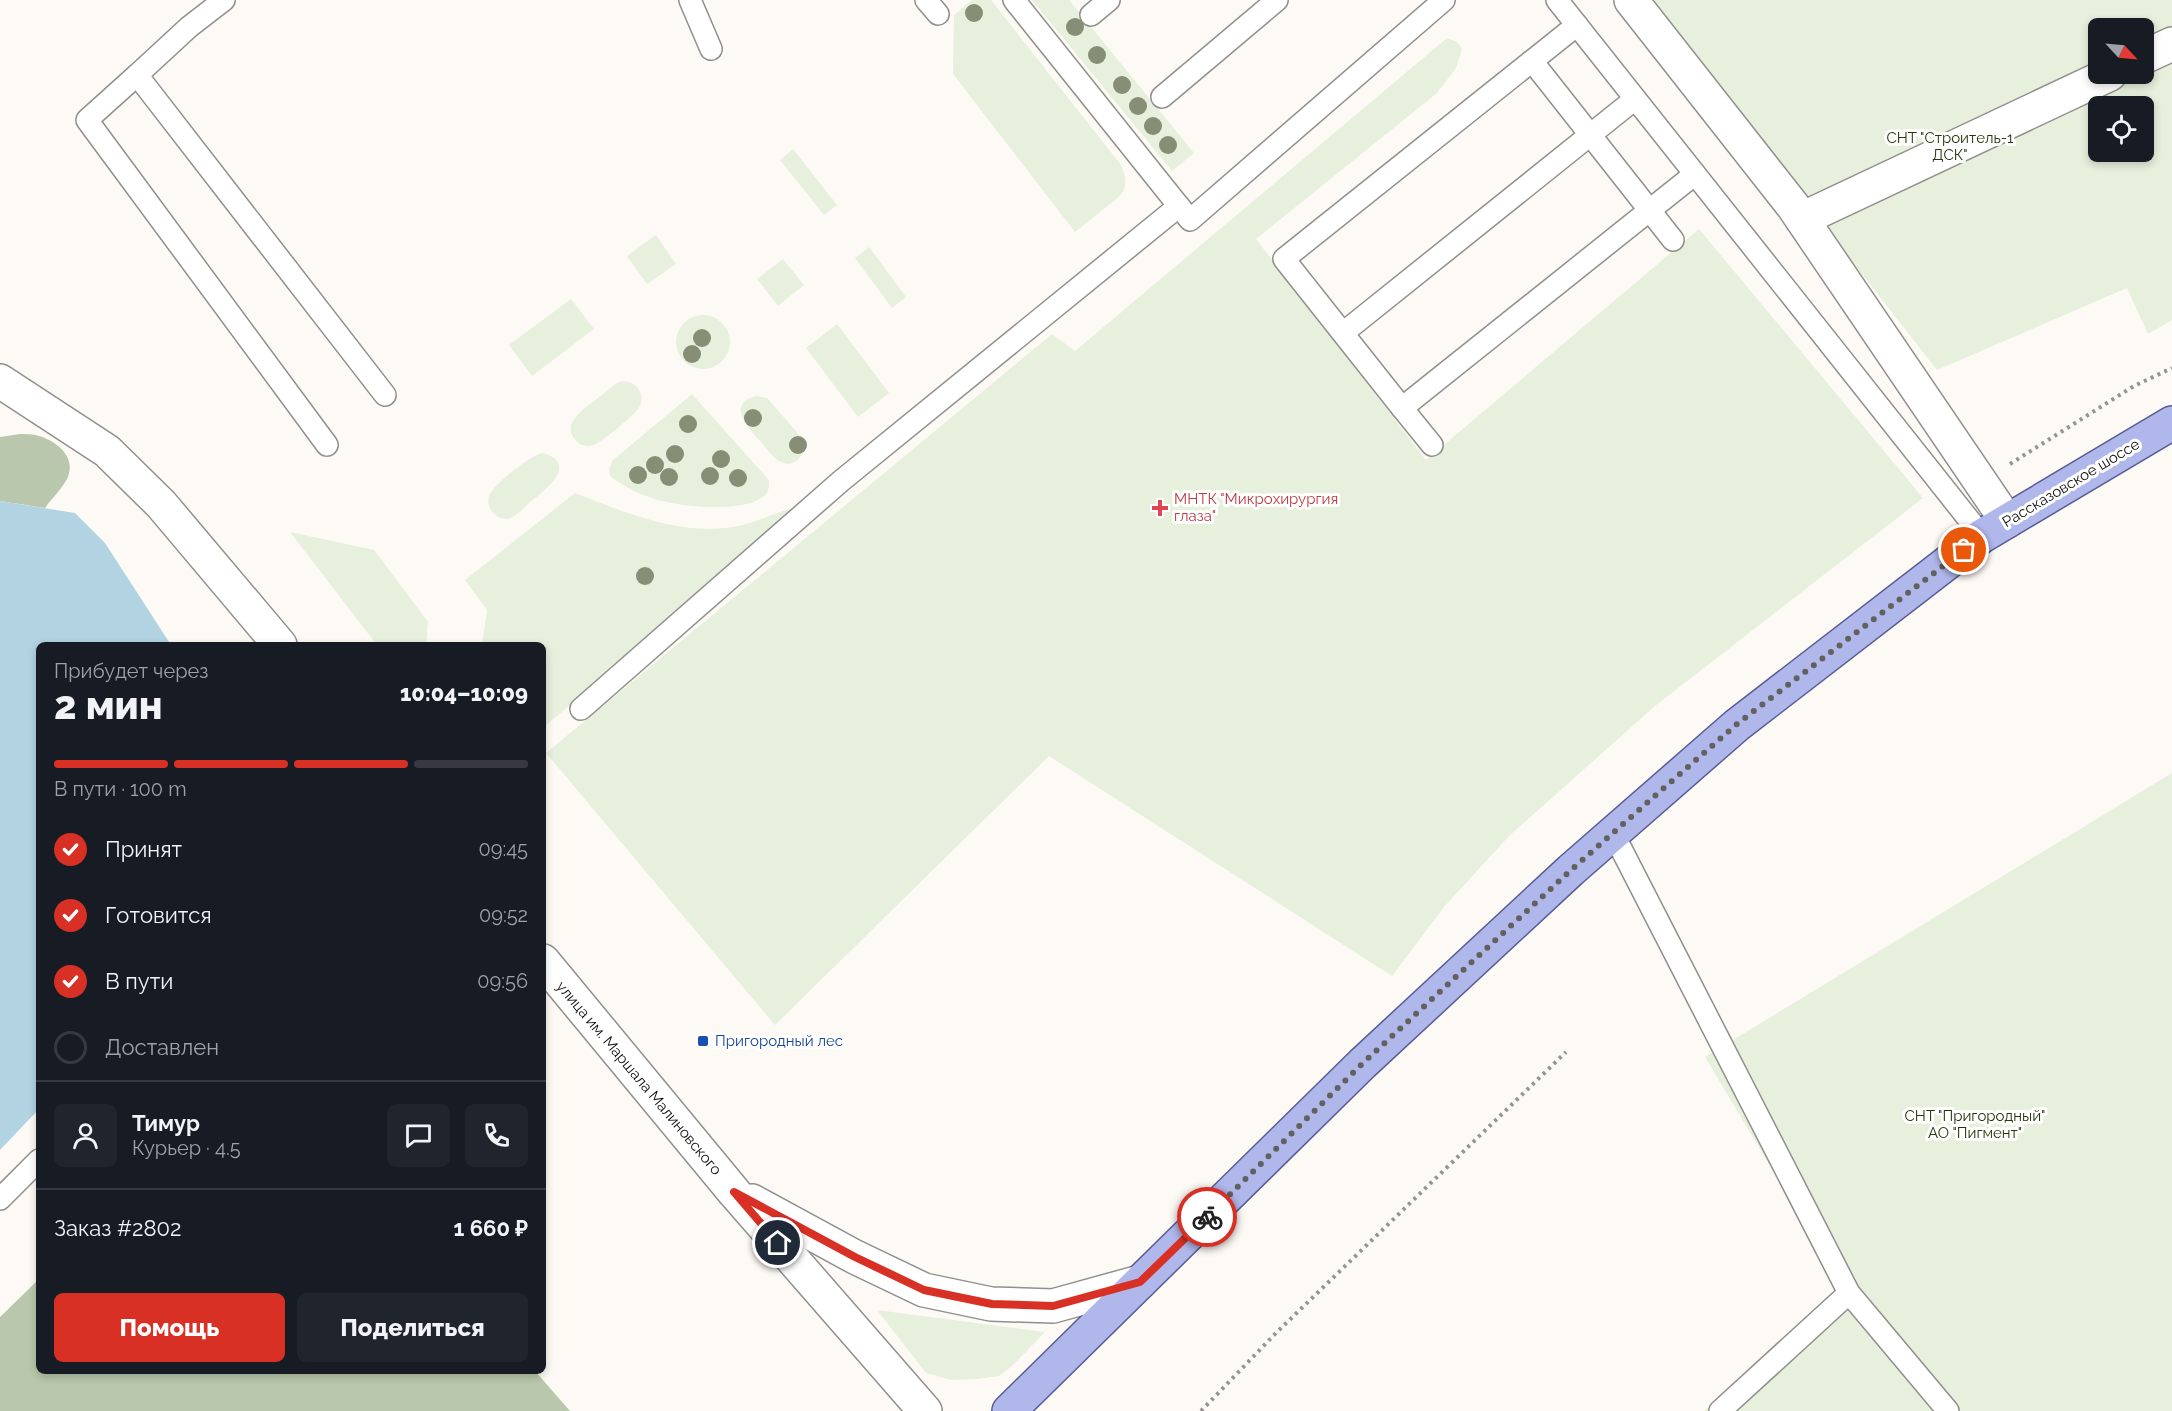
<!DOCTYPE html>
<html lang="ru">
<head>
<meta charset="utf-8">
<style>
	:root { --surface:#171b24; --page:#20242c; --text:#f1f3f6; --muted:#9ea1a6; --line:#363941; --accent:#d93025 }
	body { margin:0; font-family:Raleway,sans-serif; background:var(--page); color:var(--text); height:100vh; display:flex; flex-direction:column; font-size:22px; white-space:nowrap }
	* { box-sizing:border-box; margin:0 }
	p { font-size:20px; color:var(--muted) }
	.icon { flex:none; width:33px; height:33px; fill:none; stroke:currentColor; stroke-width:2; stroke-linecap:round; stroke-linejoin:round }
	.map { position:relative; flex:1; overflow:hidden }
	.details { position:absolute; left:36px; top:642px; width:510px; height:732px; display:flex; flex-direction:column; background:var(--surface); border-radius:9px; box-shadow:0 3px 9px #0003 }
	.details>* { flex:none }
	.needle { width:39px; rotate:116deg }
	.buttons { position:absolute; left:2088px; top:18px; display:grid; gap:12px }
	.buttons a { display:grid; place-items:center; width:66px; height:66px; border-radius:9px; background:var(--surface); box-shadow:0 3px 9px #0003; font-size:30px }
	.pin { position:absolute; display:grid; place-items:center; width:51px; height:51px; color:#fff; margin:-26px; border:3px solid #fff; border-radius:50%; box-shadow:0 2px 6px #0007 }
	.courier { position:absolute; display:grid; place-items:center; width:60px; height:60px; margin:-30px; border:4px solid #d93025; border-radius:50%; background:#fff; color:#222; box-shadow:0 2px 8px #0007 }
	.head em { font-style:normal; font-weight:800 }
	.head div { display:flex; flex-direction:column-reverse }
	.head { display:flex; align-items:center; justify-content:space-between; height:102px; padding:0 18px }
	h1 { font-size:39px; font-weight:800; line-height:45px }
	.bar { display:grid; grid-template-columns:repeat(4,1fr); gap:9px 6px; align-content:center; height:72px; padding:0 18px }
	.bar i { height:8px; border-radius:4px; background:var(--line) }
	.bar .current { background:var(--accent) }
	.bar p { grid-column:span 4 }
	.line { display:flex; align-items:center; gap:15px; padding:0 18px; border-top:2px solid var(--line) }
	.line div { flex:1 }
	.round { display:grid; place-items:center; flex:none; width:63px; height:63px; border-radius:9px; background:var(--page) }
	ol { padding:0 18px; list-style:none }
	li { display:flex; align-items:center; gap:18px; height:66px }
	li p { margin-inline-start:auto }
	li .icon { padding:6px; border-radius:50%; background:var(--accent); color:#fff; stroke-width:4 }
	li:last-child { color:var(--muted) }
	li i { width:33px; height:33px; border:3px solid var(--line); border-radius:50% }
	.primary-button { display:flex; gap:12px; margin-top:auto; padding:12px 18px }
	.primary-button a { flex:1; height:69px; border-radius:9px; background:var(--accent); color:#fff; font-size:24px; font-weight:800; line-height:69px; text-align:center }
	.primary-button a+a { background:var(--page); color:var(--text) }
	.map>svg:first-child { display:block }
	.green { fill:#e6f0dd; fill-rule:evenodd }
	.forest { fill:#b9c8ac }
	.water { fill:#b2d4e2 }
	.lines { fill:none; stroke-linecap:round; stroke-linejoin:round }
	.service-casing { stroke:#918f8b; stroke-width:24 }
	.minor-casing { stroke:#918f8b; stroke-width:36 }
	.primary-casing { stroke:#565d95; stroke-width:36 }
	.path { stroke:#969492; stroke-width:4; stroke-dasharray:3 4.5; stroke-linecap:butt }
	.service { stroke:#fff; stroke-width:21 }
	.minor { stroke:#fff; stroke-width:33 }
	.primary { stroke:#b0b7eb; stroke-width:33 }
	.tree { fill:#868f75 }
	.done { stroke:#63615f; stroke-width:6; stroke-dasharray:0 10.8 }
	.route { stroke:#d93025; stroke-width:8 }
	.health-dot { fill:#e0444e; stroke:#fff; stroke-width:2 }
	.transit-dot { fill:#1a4fb4; stroke:#fff; stroke-width:2 }
	.labels { text-anchor:middle; stroke-width:6; stroke-linejoin:round; paint-order:stroke }
	.park-label { font-size:15px; fill:#24370b; stroke:#fff }
	.street-label { font-size:15px; fill:#100f0e; stroke:#fff }
	.health-label { font-size:15px; fill:#be3a42; stroke:#fff; text-anchor:start }
	.transit-label { font-size:15px; fill:#164399; stroke:#fff; text-anchor:start }
</style>
</head>
<body>
<div class="map">
<svg width="2172" height="1411" viewBox="0 0 2172 1411">
	<rect width="100%" height="100%" fill="#fdfaf6"/>
	<g class="green">
		<path d="M972,0h19l130,165c5,12 7,20 -1,31l-45,36 -122,-158 1,-59z"/>
		<polygon points="1032,0 1069,0 1194,153 1172,171"/>
		<path d="M1648,0h524v320l-24,14 -21,-46 -190,82zM2098,28h46v46h-46zM2098,106h46v46h-46z"/>
		<polygon points="1447,38 1457,42 1462,49 1456,68 1437,93 1256,239 1426,460 1699,229 1923,498 1655,706 1509,836 1444,907 1392,976 1049,756 775,1025 546,753 1052,334 1075,351"/>
		<polygon points="793,149 837,205 824,215 780,160"/>
		<polygon points="656,235 676,264 647,284 627,256"/>
		<polygon points="869,247 906,297 892,308 855,258"/>
		<polygon points="783,259 804,285 778,306 757,279"/>
		<polygon points="571,299 594,329 532,376 509,345"/>
		<circle cx="703" cy="342" r="27"/>
		<polygon points="837,324 889,393 858,417 806,348"/>
		<path d="M622,381c13,0 24,12 18,25 -5,9 -37,35 -46,39 -8,3 -16,0 -20,-7 -4,-5 -4,-12 -1,-17 6,-11 32,-27 42,-37z"/>
		<path d="M692,394l77,86c0,7 0,13 -6,17 -22,16 -83,10 -108,2 -17,-5 -32,-13 -45,-23l-1,-7 4,-9z"/>
		<path d="M756,396l11,2 35,40c6,14 -5,31 -21,24 -8,-3 -14,-14 -20,-20 -12,-13 -36,-38 -5,-46z"/>
		<path d="M543,453c37,11 1,38 -13,49 -5,5 -11,11 -17,15 -14,7 -30,-9 -23,-23 5,-11 42,-40 53,-41z"/>
		<path d="M575,493c54,21 116,48 175,30 13,-4 26,-10 39,-14l4,2 -1,5 -249,212v-83h-61l5,-35 -22,-30z"/>
		<polygon points="290,532 374,550 428,622 426,645 377,645"/>
		<polygon points="2172,773 2172,1411 1704,1411 1847,1295 1705,1057"/>
		<polygon points="877,1310 1045,1332 1012,1366 999,1376 978,1379 951,1380 926,1373"/>
	</g>
	<g class="forest">
		<path d="M20,434c6,0 13,0 19,2 18,5 37,21 29,41 -5,11 -16,21 -23,31l-45,-7v-64z"/>
		<polygon points="39,1279 39,1371 535,1371 570,1411 0,1411 0,1317"/>
	</g>
	<polygon class="water" points="0,501 75,513 105,543 171,645 39,645 39,1109 0,1150"/>
	<g class="lines">
		<g class="service-casing">
			<g id="service">
				<polyline points="224,0 189,27 137,75 385,395"/>
				<polyline points="690,0 711,49"/>
				<polyline points="926,0 938,14"/>
				<polyline points="1014,0 1190,220 1444,0"/>
				<polyline points="1557,0 1982,536"/>
				<polyline points="1091,15 1109,0"/>
				<polyline points="1577,25 1284,259 1402,408 1695,174"/>
				<polyline points="1532,61 1673,240"/>
				<polyline points="137,75 87,120 327,445"/>
				<polyline points="1162,97 1277,0"/>
				<polyline points="1343,333 1635,99"/>
				<polyline points="1402,408 1432,445"/>
				<polyline points="581,709 841,481 1179,206"/>
				<polyline points="1613,833 1849,1293 1948,1411"/>
				<polyline points="0,1199 39,1160"/>
				<polyline points="1720,1411 1849,1293"/>
			</g>
		</g>
		<g class="minor-casing">
			<g id="minor">
				<polyline points="1631,0 1793,206 2007,521"/>
				<polyline points="2144,57 2172,44"/>
				<polyline points="1802,219 2110,74"/>
				<polyline points="0,381 107,451 161,504 280,645"/>
				<polyline points="543,961 734,1192 925,1411"/>
				<polyline points="752,1201 855,1257 924,1290 991,1304 1053,1306 1140,1282"/>
			</g>
		</g>
		<g class="primary-casing">
			<polyline id="primary" points="1009,1411 1362,1064 1571,870 1737,725 1982,536 2172,423"/>
		</g>
		<g class="path">
			<polyline points="2010,464 2134,386 2172,368"/>
			<polyline points="1201,1411 1276,1333 1566,1052"/>
		</g>
		<use href="#service" class="service"/>
		<use href="#minor" class="minor"/>
		<use href="#primary" class="primary"/>
	</g>
	<g class="tree">
		<circle cx="974" cy="13" r="9"/>
		<circle cx="1075" cy="27" r="9"/>
		<circle cx="1097" cy="55" r="9"/>
		<circle cx="1122" cy="85" r="9"/>
		<circle cx="1138" cy="106" r="9"/>
		<circle cx="1153" cy="126" r="9"/>
		<circle cx="1168" cy="145" r="9"/>
		<circle cx="702" cy="338" r="9"/>
		<circle cx="692" cy="354" r="9"/>
		<circle cx="753" cy="418" r="9"/>
		<circle cx="688" cy="424" r="9"/>
		<circle cx="798" cy="445" r="9"/>
		<circle cx="675" cy="454" r="9"/>
		<circle cx="721" cy="459" r="9"/>
		<circle cx="655" cy="465" r="9"/>
		<circle cx="638" cy="475" r="9"/>
		<circle cx="710" cy="476" r="9"/>
		<circle cx="669" cy="477" r="9"/>
		<circle cx="738" cy="478" r="9"/>
		<circle cx="645" cy="576" r="9"/>
	</g>
	<g class="lines">
		<polyline class="done" points="1207,1217 1362,1064 1571,870 1648,802 1737,724 1964,550"/>
		<polyline class="route" points="778,1243 734,1192 855,1257 924,1290 992,1304 1053,1306 1140,1282 1207,1217"/>
	</g>
	<path class="health-dot" d="M1157 499h6v6h6v6h-6v6h-6v-6h-6v-6h6z"/>
	<rect class="transit-dot" x="697" y="1035" width="12" height="12" rx="3"/>
	<g class="labels">
		<g class="park-label">
			<text x="1950" y="143">СНТ "Строитель-1<tspan x="1950" dy="17">ДСК"</tspan></text>
			<text x="1975" y="1121">СНТ "Пригородный"<tspan x="1975" dy="17">АО "Пигмент"</tspan></text>
		</g>
		<g class="street-label">
			<text transform="translate(2071 483) rotate(-31)" y="5">Рассказовское шоссе</text>
			<text transform="translate(639 1078) rotate(50)" y="5">улица им. Маршала Малиновского</text>
		</g>
		<g class="health-label">
			<text x="1174" y="504">МНТК "Микрохирургия<tspan x="1174" dy="17">глаза"</tspan></text>
		</g>
		<g class="transit-label">
			<text x="715" y="1046">Пригородный лес</text>
		</g>
	</g>
</svg>
<div class="buttons">
<a><svg class="needle" viewBox="-14 -14 28 28"><path d="M0-13l5 13h-10z" fill="#e53935"/><path d="M0 13l5-13h-10z" fill="#9ea1a6"/></svg></a>
<a><svg class="icon" aria-label="locate" viewBox="0 0 24 24"><circle cx="12" cy="12" r="6"/><path d="M12 2v4M12 18v4M2 12h4M18 12h4"/></svg></a>
</div>
<div class="pin" style="left:1964px;top:550px;background:#ea580c"><svg class="icon" aria-label="bag" viewBox="0 0 24 24"><path d="M5 8h14l-1 12H6zM9 8a3 3 0 0 1 6 0"/></svg></div>
<div class="pin" style="left:778px;top:1243px;background:#1f2937"><svg class="icon" aria-label="home" viewBox="0 0 24 24"><path d="M3 11l9-7 9 7M6 9v11h12V9"/></svg></div>
<div class="courier" style="left:1207px;top:1217px"><svg class="icon" aria-label="bike" viewBox="0 0 24 24"><circle cx="6" cy="16" r="4"/><circle cx="18" cy="16" r="4"/><path d="M6 16l4-8h5l3 8M10 8l3 8H6M13 5h3"/></svg></div>
<section class="details">
<div class="head"><div><h1>2 мин</h1><p>Прибудет через</p></div><em>10:04–10:09</em></div>
<div class="bar"><i class="current"></i><i class="current"></i><i class="current"></i><i></i><p>В пути · 100 m</p></div>
<ol>
<li><svg class="icon" aria-label="check" viewBox="0 0 24 24"><path d="M5 12l5 5 9-10"/></svg>Принят<p>09:45</p></li>
<li><svg class="icon" aria-label="check" viewBox="0 0 24 24"><path d="M5 12l5 5 9-10"/></svg>Готовится<p>09:52</p></li>
<li><svg class="icon" aria-label="check" viewBox="0 0 24 24"><path d="M5 12l5 5 9-10"/></svg>В пути<p>09:56</p></li>
<li><i></i>Доставлен</li>
</ol>
<div class="line" style="height:108px"><a class="round"><svg class="icon" aria-label="person" viewBox="0 0 24 24"><circle cx="12" cy="8" r="4"/><path d="M4 21q1-7 8-7t8 7"/></svg></a><div><b>Тимур</b><p>Курьер · 4.5</p></div><a class="round"><svg class="icon" aria-label="chat" viewBox="0 0 24 24"><path d="M4 5h16v11H9l-5 4z"/></svg></a><a class="round"><svg class="icon" aria-label="phone" viewBox="0 0 24 24"><path d="M5 4h4l2 5-3 2q2 4 5 5l2-3 5 2v4C11 20 4 13 5 4z"/></svg></a></div>
<div class="line" style="height:78px"><div>Заказ #2802</div><b>1 660 ₽</b></div>
<div class="primary-button"><a>Помощь</a><a>Поделиться</a></div>
</section>
</div>
</body>
</html>
